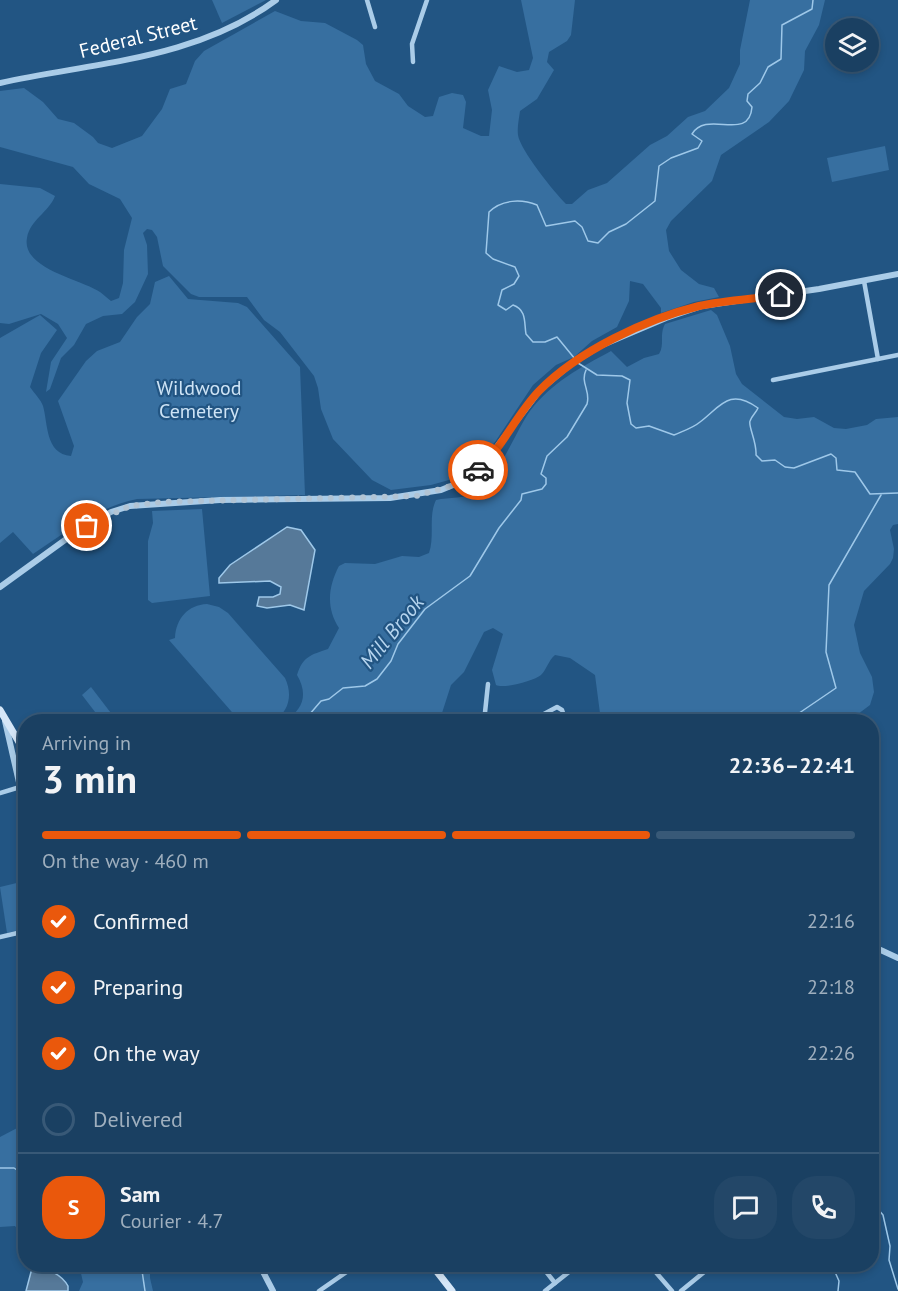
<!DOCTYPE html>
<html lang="en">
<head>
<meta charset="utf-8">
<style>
	:root { --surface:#1a4062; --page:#234768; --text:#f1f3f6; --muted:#9fafbe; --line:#385977; --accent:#ea580c }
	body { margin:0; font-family:"PT Sans",sans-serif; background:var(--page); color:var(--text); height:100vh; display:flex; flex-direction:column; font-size:22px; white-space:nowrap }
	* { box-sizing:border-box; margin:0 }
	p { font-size:20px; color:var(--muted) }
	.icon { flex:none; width:33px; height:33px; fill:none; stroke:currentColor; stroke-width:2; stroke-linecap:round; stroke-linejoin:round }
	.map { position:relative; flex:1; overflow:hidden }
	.sheet { position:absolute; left:18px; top:714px; width:861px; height:558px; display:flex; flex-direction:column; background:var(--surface); border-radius:24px; box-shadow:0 3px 9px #0003,0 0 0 2px var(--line) }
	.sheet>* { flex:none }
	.tools { position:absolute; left:825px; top:18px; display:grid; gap:12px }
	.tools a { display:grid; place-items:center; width:54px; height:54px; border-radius:50%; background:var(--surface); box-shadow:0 3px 9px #0003,0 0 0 2px var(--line); font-size:30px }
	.pin { position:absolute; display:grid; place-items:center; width:51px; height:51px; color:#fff; margin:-26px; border:3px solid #fff; border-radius:50%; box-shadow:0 2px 6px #0007 }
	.courier { position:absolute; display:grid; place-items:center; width:60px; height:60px; margin:-30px; border:4px solid #ea580c; border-radius:50%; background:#fff; color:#222; box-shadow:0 2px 8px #0007 }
	.summary em { font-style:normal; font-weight:600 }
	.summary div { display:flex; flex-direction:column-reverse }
	.summary { display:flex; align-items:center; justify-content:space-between; height:102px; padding:0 24px }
	h1 { font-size:39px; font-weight:600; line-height:45px }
	.bar { display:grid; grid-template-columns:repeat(4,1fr); gap:9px 6px; align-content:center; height:72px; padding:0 24px }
	.bar i { height:8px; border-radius:4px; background:var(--line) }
	.bar .active { background:var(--accent) }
	.bar p { grid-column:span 4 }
	.line { display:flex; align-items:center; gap:15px; padding:0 24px; border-top:2px solid var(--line) }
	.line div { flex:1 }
	.round { display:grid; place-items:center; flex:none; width:63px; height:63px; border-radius:24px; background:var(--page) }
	ol { padding:0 24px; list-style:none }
	li { display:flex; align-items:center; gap:18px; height:66px }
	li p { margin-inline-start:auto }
	li .icon { padding:6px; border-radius:50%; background:var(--accent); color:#fff; stroke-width:4 }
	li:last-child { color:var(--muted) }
	li i { width:33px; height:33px; border:3px solid var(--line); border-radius:50% }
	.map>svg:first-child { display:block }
	.green { fill:#376fa0 }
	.water { fill:#567999; stroke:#9ec8e9; stroke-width:1.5 }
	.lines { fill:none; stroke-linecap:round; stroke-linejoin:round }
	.stream { stroke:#9ec8e9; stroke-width:1.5 }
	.minor { stroke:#aacce8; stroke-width:4.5 }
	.tertiary { stroke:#aacce8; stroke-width:6 }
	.secondary { stroke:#d5e6f7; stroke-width:7 }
	.done { stroke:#b2c4d4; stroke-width:6; stroke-dasharray:0 10.8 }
	.route { stroke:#ea580c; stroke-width:8 }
	.labels { text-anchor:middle; stroke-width:4.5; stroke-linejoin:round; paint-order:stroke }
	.street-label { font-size:20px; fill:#fff; stroke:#225583 }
	.park-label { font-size:20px; fill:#cee4f6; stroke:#225583 }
	.water-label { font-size:21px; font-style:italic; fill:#b6d5ef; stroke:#225583 }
</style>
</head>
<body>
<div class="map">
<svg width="898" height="1291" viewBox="0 0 898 1291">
	<rect width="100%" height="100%" fill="#225583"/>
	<g class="green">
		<polygon points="212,0 266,0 222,23"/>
		<path d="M521,0h54l-4,35 -4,6 -18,11 -2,10 7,8 -17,29 -17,12c-1,8 -3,16 -2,24 2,15 37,58 48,69h6l16,-14 19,-7 43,-38 17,-9 21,-19 17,-6 24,-23 11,-24v-14l10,-50h75l-6,25 -14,26 -1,19 -15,31 -20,21 -48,33 -9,26 -41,40 -5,9 3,21 12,19 18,14 15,4 5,9 -25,5 -33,11v-5l-18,-24 -13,-3 -1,20 -12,26 -25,14 -18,16 -18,8 -23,20 -38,57 -23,25 -23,13 -18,5 -40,5 -19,-10 -39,-41 -12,-30 -3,-21 -4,-12 -34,-44 -16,-12 -17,-23h-48l-8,-3 -28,-28 -6,-29 -5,-7 -5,-1 -4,4 4,12 1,29 -13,28 -13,12 -19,2 -17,8 -12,21 -13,13 -11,31 -4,3 5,-30 16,-24 -9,-14 -17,-10 -32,10 -9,-1v-139l40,4 15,8c-6,16 -25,24 -28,42 -6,31 56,42 73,54 4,3 7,6 11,9l8,-3 4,-15 1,-33 8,-32 -12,-19 -31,-15 -16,-17 -73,-20v-56l24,-3 19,14 15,17 16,4 19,14 5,6 14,5 30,-12 20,-27 8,-20 16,-5 9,-23 9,-10 71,-40 26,10 24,2 32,17 6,5 3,19 9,17 24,13 9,12 17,11 8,-1 6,-19 13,-4 11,2 3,7 -3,26 18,8h8l3,-26 -4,-20 11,-24 18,6 12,-2 4,-12z"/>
		<polygon points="885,146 889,170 832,182 827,158"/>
		<path d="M169,276l19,23 50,4 9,4 53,60 5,128 -168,4c-39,8 -71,33 -104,55l-20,-22 -13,11v-205l40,-23 17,15 -16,23 -11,34c4,6 11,13 13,19 5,17 2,48 28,50l3,-10 -16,-45 28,-40 11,-10 23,-9 17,-25 13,-13 5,-22z"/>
		<path d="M711,310l6,5 13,31 6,28 6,10 42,33 13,2 17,-2 20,11 12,1 21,-4 9,-6 22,-2v107l-5,1 -3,5 4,19 -1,9 -3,6 -26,27 -10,34 6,28 12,24 2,15 -4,13 -12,9v7h-257l-6,-46 -25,-17 -15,-3c-7,6 -8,14 -14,20 -7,6 -38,14 -45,10l-4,-15 11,-36 -10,-6 -9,4 -20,40 -13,13 -9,28 -8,8h-149c19,-12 23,-27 12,-46 6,-19 14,-20 31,-26l11,-21c-13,-20 -11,-41 0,-62l6,-3 30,1 27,-8 17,1 10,-4c6,-17 -1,-37 7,-53 13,-3 30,-1 41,-8 22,-15 37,-58 53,-81 22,-29 50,-43 81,-60l16,16 17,-9 15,-4c6,-10 0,-19 6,-30z"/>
		<polygon points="202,509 210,596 152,603 148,600 148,541 153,523 152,511"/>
		<path d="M207,604l12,3 9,6 57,65c8,17 4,33 -11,43h-32l-4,-2 -69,-79 6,-2c1,-20 13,-33 32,-34z"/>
		<polygon points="91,687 117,721 102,721 82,695"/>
		<polygon points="25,881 25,929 7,933 0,887"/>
		<polygon points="21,1126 26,1126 25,1238 15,1226 0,1227 0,1137"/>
		<polygon points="79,1265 150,1265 150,1278 153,1291 79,1291 83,1282"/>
	</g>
	<g class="water">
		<polygon points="287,527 301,530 315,550 304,610 290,605 267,608 257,606 259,597 273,597 280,594 281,587 270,581 219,583 219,578 230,565"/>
		<path d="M36,1268c12,0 26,7 32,18v5h-42l5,-19z"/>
	</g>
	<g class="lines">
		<g class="stream">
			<path d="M575,359l-18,-22 -12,5h-12l-7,-8c-2,-11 1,-24 -13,-29l-7,5 -8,-5 4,-15 12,-6 5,-8 -4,-9 -22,-8 -7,-6 3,-41c13,-13 33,-13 48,-7l9,21 29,-5 7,6 6,14 10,2 11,-11 17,-8 29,-23 4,-35 12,-8 27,-10 4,-7 -10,-7c15,-25 57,9 60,-27l-5,-6 1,-7 12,-11 8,-16 13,-8 1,-34 30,-16 1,-9"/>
			<path d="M578,363l19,12 25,1 8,4 -3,23 4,21 5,4 13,-2 25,9c9,-4 19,-7 26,-13 20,-15 29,-35 58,-14 -2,5 -6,7 -8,13 -2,5 7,21 6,34l6,6 13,-1 10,7 9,1 37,-14 5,4 1,12 18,2 15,22 28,-1"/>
			<path d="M303,722l18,-21 8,-2 14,-11 22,-2 12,-7 14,-18 7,-17 27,-35 45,-33 29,-48 22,-28 1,-6 20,-5 4,-5v-6l-5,-4 6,-18 20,-19 20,-33c4,-13 -7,-21 -1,-34"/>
			<polyline points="786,722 836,688 826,652 829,585 881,495"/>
			<polyline points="0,1168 14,1168 26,1176"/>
			<polyline points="872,1202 883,1215 890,1246 889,1260 898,1289"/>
			<polyline points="141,1264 145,1291"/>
			<polyline points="838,1291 839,1281 835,1272 839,1264"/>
		</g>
		<g class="minor">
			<polyline points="367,0 375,27"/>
			<polyline points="413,62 412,44 427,0"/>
			<polyline points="864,281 878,359"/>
			<polyline points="773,380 898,355"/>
			<polyline points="484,722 488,684"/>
			<polyline points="529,722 557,707 562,710 566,722"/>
			<polyline points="0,793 20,787"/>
			<polyline points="0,937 26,931"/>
			<polyline points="540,1264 555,1283"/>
			<polyline points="653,1269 672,1291"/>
			<polyline points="319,1291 358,1264"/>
			<polyline points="545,1291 579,1264"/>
			<polyline points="681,1291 714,1264"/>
		</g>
		<g class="tertiary">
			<path d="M0,83c95,-21 195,-23 276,-83"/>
			<polyline points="0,587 76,532 111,512 130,506 220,500 390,498 441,490 463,481 480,469 540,390 571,364 600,346 666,318 702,306 819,289 898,274"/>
			<polyline points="5,721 26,813"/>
			<polyline points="18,774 26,764"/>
			<polyline points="872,946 898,958"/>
			<polyline points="259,1264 273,1291"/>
		</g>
		<g class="secondary">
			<polyline points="0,710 26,754"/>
			<polyline points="431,1264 452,1291"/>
		</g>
	</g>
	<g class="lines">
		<polyline class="done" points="87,526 130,506 162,502 416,496 451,486 478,470"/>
		<path class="route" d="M478,470c25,-23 38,-55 61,-79 39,-40 107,-72 160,-85 27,-6 55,-7 82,-11"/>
	</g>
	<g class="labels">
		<g class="street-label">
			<text transform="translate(138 37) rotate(-14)" y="7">Federal Street</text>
		</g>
		<g class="park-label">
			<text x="199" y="395">Wildwood<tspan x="199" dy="23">Cemetery</tspan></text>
		</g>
		<g class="water-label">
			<text transform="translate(392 632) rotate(-51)" y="7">Mill Brook</text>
		</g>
	</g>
</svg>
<div class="tools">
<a><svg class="icon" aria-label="layers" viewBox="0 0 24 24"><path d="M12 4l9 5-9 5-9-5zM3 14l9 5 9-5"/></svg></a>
</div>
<div class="pin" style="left:87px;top:526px;background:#ea580c"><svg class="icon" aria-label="bag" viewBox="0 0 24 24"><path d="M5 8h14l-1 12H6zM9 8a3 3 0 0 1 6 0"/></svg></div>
<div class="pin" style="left:781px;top:295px;background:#1f2937"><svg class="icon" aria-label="home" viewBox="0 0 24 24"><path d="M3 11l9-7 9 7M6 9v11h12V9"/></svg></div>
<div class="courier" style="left:478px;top:470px"><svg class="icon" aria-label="car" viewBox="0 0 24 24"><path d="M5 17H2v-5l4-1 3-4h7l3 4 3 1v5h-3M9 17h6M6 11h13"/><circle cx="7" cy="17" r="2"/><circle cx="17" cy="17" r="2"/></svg></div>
<section class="sheet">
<div class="summary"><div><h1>3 min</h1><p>Arriving in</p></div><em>22:36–22:41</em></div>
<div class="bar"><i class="active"></i><i class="active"></i><i class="active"></i><i></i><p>On the way · 460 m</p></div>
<ol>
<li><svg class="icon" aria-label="check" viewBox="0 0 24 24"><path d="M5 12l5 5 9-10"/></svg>Confirmed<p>22:16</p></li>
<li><svg class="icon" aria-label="check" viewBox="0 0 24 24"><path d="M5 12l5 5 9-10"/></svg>Preparing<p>22:18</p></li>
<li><svg class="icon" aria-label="check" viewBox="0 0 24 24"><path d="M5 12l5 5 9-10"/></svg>On the way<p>22:26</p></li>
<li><i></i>Delivered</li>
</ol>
<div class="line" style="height:108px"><b class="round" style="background:var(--accent);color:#fff">S</b><div><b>Sam</b><p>Courier · 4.7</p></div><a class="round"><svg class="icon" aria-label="chat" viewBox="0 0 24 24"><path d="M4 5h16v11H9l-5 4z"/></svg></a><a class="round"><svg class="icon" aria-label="phone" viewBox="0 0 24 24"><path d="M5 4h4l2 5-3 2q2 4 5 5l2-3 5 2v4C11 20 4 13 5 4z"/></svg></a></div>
</section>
</div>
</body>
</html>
